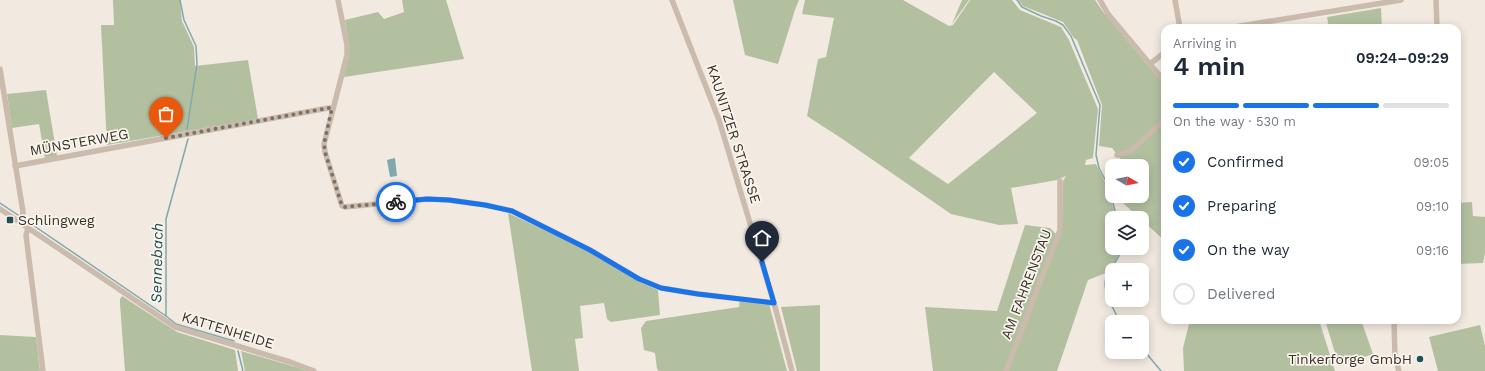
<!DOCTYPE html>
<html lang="en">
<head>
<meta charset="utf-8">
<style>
	:root { --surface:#fff; --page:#f6f6f7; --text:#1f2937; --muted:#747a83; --line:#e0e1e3; --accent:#1a73e8 }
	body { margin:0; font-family:"Work Sans",sans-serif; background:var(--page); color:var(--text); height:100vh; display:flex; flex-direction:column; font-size:15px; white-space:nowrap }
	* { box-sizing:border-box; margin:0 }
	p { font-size:13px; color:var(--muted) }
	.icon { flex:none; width:22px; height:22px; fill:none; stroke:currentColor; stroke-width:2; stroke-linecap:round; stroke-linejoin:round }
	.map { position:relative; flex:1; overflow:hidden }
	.panel { position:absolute; left:1161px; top:24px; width:300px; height:300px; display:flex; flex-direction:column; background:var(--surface); border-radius:12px; box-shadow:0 2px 10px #0003 }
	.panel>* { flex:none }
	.needle { width:26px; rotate:100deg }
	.tools { position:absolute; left:1105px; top:159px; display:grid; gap:8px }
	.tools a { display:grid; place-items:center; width:44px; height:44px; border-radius:8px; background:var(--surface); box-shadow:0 2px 10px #0003; font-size:20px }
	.pin { position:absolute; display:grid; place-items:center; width:34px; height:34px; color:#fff; margin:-41px -17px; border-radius:50% 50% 50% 0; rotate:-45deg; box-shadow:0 0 4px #0007 }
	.pin .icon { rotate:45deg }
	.courier { position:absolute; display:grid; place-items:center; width:40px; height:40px; margin:-20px; border:3px solid #1a73e8; border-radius:50%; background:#fff; color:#222; box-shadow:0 1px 5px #0007 }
	.headline em { font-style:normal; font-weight:600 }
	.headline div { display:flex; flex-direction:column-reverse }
	.headline { display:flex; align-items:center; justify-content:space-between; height:68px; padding:0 12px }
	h1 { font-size:26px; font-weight:600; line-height:30px }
	.bar { display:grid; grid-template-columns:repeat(4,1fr); gap:6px 4px; align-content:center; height:48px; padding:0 12px }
	.bar i { height:5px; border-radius:3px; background:var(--line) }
	.bar .current { background:var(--accent) }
	.bar p { grid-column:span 4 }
	ol { padding:0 12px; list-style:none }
	li { display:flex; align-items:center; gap:12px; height:44px }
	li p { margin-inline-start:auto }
	li .icon { padding:4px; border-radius:50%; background:var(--accent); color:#fff; stroke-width:4 }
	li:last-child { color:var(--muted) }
	li i { width:22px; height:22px; border:2px solid var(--line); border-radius:50% }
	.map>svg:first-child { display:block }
	.green { fill:#b3c0a0; fill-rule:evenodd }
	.water { fill:#80a9ad }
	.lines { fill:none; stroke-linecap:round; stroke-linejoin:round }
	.stream { stroke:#80a9ad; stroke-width:1.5 }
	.minor { stroke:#cabbac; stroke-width:5.5 }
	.done { stroke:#79716a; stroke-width:4; stroke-dasharray:0 7.2 }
	.route { stroke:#1a73e8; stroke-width:5 }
	.poi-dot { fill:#225058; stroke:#f9f4ec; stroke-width:1.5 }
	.labels { text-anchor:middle; stroke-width:3.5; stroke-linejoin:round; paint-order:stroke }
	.street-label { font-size:14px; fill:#38302a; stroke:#f9f4ec }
	.poi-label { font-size:14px; fill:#38302a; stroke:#f9f4ec; text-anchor:start }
	.water-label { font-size:15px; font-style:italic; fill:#225058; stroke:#f9f4ec }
</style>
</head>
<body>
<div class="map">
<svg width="1485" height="371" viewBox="0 0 1485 371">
	<rect width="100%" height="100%" fill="#f2eae0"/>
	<g class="green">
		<polygon points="113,0 180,0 182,21 194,47 195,66 248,60 258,119 107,145 101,25 114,25"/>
		<polygon points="402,0 446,0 464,59 344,77 349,44 345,20 378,12 384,19 404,12"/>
		<polygon points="733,0 799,0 795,10 778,64 745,55"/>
		<path d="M805,0h98l46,26 4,-1 17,-25h42l8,10 41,17 8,13 29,69 -5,49 -7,2 -1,5 11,-1 11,22 9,32h-4v30h9l-5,12 -10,13 -18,7 -31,91h-124l-8,-64 72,4 28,-86 25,3 7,7 5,-5 1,-49 3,-5 -9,4 -46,8 7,36 -19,1 -48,-11 -110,-76 -34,-22 11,-57 8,-2 8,-39 -32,-4zM994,72l43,41 -89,71 -39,-26z"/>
		<polygon points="962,0 969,0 952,24"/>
		<polygon points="1018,0 1095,0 1104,13 1165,86 1165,241 1142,220 1142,218 1139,218 1123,203 1126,196 1142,196 1142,166 1126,166 1112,148 1099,146 1102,105 1077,40 1074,38 1063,22 1023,6"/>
		<polygon points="1381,8 1382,28 1329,28 1327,17"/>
		<polygon points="46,90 57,156 45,158 39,124 12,128 7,94"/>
		<polygon points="1472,202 1473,216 1485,217 1485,253 1483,263 1457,264 1457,203"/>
		<polygon points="508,213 589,251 639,282 658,290 660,315 611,322 607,319 604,303 580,306 583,338 575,339 579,371 532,371"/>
		<polygon points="122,296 177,332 235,350 238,371 125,371 120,304 120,299"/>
		<polygon points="740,298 768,300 787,371 659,371 657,369 655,353 644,350 641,328 646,321 739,307"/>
		<polygon points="820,305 820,371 797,371 781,307"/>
		<polygon points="1190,320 1319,320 1335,371 1184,371 1183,348"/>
		<polygon points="1325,320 1361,320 1373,354 1339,366"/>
		<polygon points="1480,325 1485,346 1485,371 1438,371 1429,337"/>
		<polygon points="0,335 36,337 40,371 0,371"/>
		<polygon points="241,351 299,368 306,371 245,371"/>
	</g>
	<polygon class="water" points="395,158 397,176 390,177 387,160"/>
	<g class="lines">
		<g class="stream">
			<polyline points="180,0 184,20 196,46 197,64 187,129"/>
			<polyline points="1017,0 1022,7 1041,16 1056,21 1063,25 1071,36 1100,105 1096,155 1099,168 1108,185 1117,218"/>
			<polyline points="188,139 166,219 166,316 176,324 234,341"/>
			<polyline points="0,203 18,215"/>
			<polyline points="27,221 166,316"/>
			<path d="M1120,322c-7,-15 -21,-34 -12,-50 6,-9 11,-12 14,-24"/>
			<polyline points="1142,348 1161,371"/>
			<polyline points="238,351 243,371"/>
		</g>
		<g class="minor">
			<polyline points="338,0 347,45 347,55 324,144 325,152 342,206 345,207 427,199 449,200 485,205 512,211 590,250 639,279 661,288 698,294 774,303"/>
			<polyline points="672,0 719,120 774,303 792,371"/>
			<polyline points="1100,0 1108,14 1165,82"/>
			<polyline points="1175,0 1180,28"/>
			<polyline points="1436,0 1437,28"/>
			<polyline points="1228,28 1401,0"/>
			<polyline points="1150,64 1165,52"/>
			<polyline points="0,69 23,212 22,218 20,222"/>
			<polyline points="1117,155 1129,152 1165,120"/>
			<polyline points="15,166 328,108 333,108"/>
			<polyline points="0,209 175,327 290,362 314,371"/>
			<polyline points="28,228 26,235 43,371"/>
			<polyline points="1394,320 1395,358 1399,371"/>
			<polyline points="1006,371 1060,230 1060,181"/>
		</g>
	</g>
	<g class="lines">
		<polyline class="done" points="166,138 328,108 332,108 324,144 325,152 342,206 345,207 396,202"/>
		<polyline class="route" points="396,202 427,199 449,200 485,205 512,211 590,250 639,279 661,288 698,294 774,303 762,262"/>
	</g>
	<g class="poi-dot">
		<rect x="6" y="216" width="8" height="8" rx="2"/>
		<circle cx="1420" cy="359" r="4"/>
	</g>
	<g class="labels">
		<g class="street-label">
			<text transform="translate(734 134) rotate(72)" y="5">KAUNITZER STRASSE</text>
			<text transform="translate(79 142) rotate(-10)" y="5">MÜNSTERWEG</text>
			<text transform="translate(1026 284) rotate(-69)" y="5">AM FAHRENSTAU</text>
			<text transform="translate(228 330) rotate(17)" y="5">KATTENHEIDE</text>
		</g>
		<g class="poi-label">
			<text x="18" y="225">Schlingweg</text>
			<text x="1412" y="364" text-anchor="end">Tinkerforge GmbH</text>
		</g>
		<g class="water-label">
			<text transform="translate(157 263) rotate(-89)" y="5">Sennebach</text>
		</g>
	</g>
</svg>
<div class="tools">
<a><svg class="needle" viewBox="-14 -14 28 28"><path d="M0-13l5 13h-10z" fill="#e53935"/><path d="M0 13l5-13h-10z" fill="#747a83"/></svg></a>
<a><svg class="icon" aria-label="layers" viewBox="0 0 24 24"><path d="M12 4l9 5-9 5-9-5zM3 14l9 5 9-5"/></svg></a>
<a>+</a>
<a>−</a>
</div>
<div class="pin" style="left:166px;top:138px;background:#ea580c"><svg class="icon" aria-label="bag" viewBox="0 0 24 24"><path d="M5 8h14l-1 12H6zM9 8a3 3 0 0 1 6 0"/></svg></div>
<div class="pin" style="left:762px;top:262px;background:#1f2937"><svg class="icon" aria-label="home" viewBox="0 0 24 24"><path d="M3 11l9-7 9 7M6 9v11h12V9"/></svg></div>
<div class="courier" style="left:396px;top:202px"><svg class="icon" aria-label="bike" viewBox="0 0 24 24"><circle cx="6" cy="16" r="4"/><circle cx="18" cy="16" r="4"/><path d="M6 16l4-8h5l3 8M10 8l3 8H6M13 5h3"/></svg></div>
<section class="panel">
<div class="headline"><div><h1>4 min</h1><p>Arriving in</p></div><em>09:24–09:29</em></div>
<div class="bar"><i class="current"></i><i class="current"></i><i class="current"></i><i></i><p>On the way · 530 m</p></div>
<ol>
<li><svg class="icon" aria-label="check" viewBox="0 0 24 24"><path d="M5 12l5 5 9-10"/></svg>Confirmed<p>09:05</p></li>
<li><svg class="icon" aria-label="check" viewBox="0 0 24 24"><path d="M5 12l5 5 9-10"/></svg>Preparing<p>09:10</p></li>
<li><svg class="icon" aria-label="check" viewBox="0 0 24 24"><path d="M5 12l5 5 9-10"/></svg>On the way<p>09:16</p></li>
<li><i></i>Delivered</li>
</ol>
</section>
</div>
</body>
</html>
